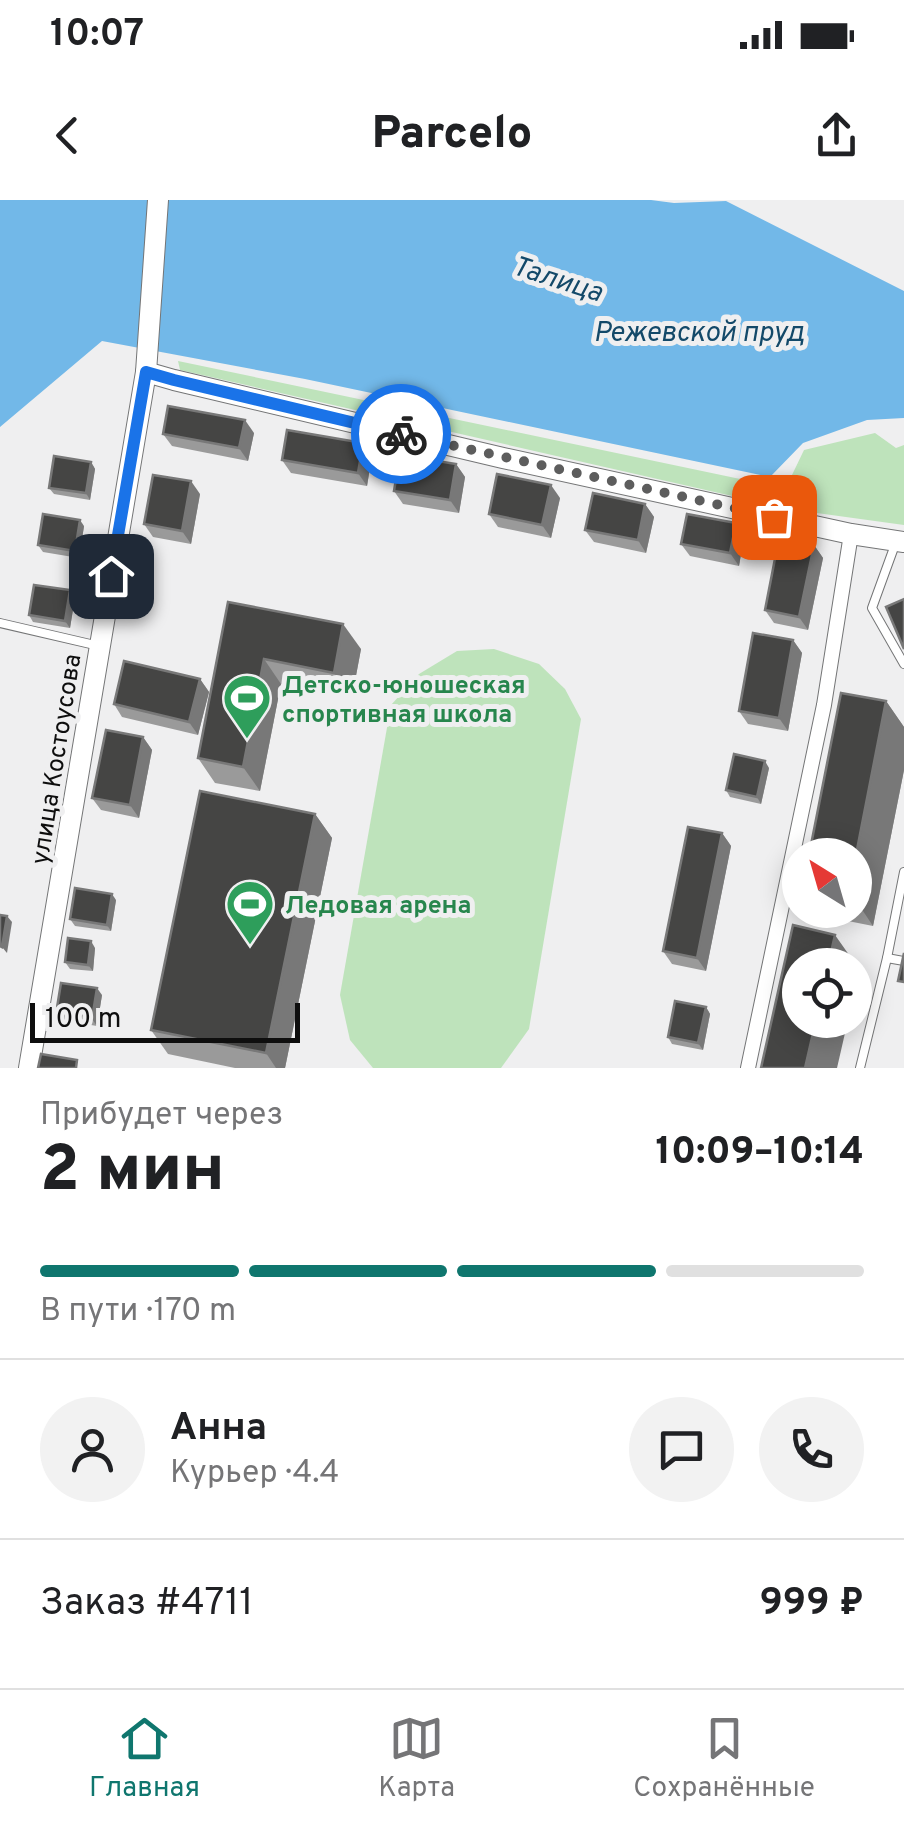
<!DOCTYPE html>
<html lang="ru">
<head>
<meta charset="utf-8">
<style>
	:root { --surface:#fff; --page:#f2f2f2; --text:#202124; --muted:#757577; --line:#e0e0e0; --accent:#0f766e }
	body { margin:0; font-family:Overpass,sans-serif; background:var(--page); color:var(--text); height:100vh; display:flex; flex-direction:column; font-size:38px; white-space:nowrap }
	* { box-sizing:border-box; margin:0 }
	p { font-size:32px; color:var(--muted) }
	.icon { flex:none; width:55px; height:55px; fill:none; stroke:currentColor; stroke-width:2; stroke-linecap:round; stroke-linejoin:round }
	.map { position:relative; height:868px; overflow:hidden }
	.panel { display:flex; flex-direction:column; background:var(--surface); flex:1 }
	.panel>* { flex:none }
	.needle { width:65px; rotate:323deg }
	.fabs { position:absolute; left:782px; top:638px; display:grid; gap:20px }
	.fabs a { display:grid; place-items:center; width:90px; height:90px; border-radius:50%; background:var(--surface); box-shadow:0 5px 25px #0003; font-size:50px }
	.scale { position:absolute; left:30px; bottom:25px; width:270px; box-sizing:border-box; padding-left:10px; border:5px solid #0e0e0e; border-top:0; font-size:28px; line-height:35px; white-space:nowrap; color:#0e0e0e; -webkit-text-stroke:8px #efeff0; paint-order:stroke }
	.pin { position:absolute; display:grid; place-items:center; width:85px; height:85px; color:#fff; margin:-42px; border-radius:20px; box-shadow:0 5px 15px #0006 }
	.courier { position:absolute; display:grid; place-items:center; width:100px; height:100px; margin:-50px; border:8px solid #1a73e8; border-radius:50%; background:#fff; color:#222; box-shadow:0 2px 12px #0007 }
	.summary em { font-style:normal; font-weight:800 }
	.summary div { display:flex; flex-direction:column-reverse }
	.summary { display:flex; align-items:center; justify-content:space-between; height:170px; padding:0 40px }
	h1 { font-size:65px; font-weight:800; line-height:75px }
	.bar { display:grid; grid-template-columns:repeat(4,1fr); gap:15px 10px; align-content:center; height:120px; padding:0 40px }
	.bar i { height:12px; border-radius:8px; background:var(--line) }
	.bar .selected { background:var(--accent) }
	.bar p { grid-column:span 4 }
	.line { display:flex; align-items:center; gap:25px; padding:0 40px; border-top:2px solid var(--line) }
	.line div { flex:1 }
	.round { display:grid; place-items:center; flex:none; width:105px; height:105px; border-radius:52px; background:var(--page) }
	.status { display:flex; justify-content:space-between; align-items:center; height:70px; padding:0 50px; background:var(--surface); direction:ltr }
	.status svg { height:28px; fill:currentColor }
	header { display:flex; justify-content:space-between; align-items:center; height:130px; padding:0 40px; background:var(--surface); font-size:45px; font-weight:800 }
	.tab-bar { display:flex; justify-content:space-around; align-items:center; height:140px; border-top:2px solid var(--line); background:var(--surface); font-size:28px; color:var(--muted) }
	.tab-bar a { display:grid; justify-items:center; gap:5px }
	.tab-bar .selected { color:var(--accent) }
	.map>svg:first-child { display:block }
	.green { fill:#bee3bb }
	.water { fill:#72b8e8 }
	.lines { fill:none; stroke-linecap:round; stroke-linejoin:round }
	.lane-casing { stroke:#747576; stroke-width:10 }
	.street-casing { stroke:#747576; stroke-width:16 }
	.secondary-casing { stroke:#747576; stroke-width:22 }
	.lane { stroke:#fff; stroke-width:8 }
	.street { stroke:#fff; stroke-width:14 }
	.secondary { stroke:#fff; stroke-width:20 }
	.wall { fill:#9a9a9a }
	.shaded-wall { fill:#787878 }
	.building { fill:#454544; stroke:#787878; stroke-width:2.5 }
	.done { stroke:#5d5d5d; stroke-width:10; stroke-dasharray:0 18 }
	.route { stroke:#1a73e8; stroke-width:12 }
	.labels { text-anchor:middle; stroke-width:10; stroke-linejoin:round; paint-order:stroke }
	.leisure-label { font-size:25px; font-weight:bold; fill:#27864d; stroke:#efeff0; text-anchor:start }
	.street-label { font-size:25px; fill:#0e0e0e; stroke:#efeff0 }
	.water-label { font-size:28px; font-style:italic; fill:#134969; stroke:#efeff0 }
</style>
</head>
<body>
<div class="status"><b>10:07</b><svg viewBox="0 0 49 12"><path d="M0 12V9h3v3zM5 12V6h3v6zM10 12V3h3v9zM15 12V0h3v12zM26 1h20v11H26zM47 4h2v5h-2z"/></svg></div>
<header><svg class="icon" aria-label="back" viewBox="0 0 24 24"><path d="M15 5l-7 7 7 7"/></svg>Parcelo<svg class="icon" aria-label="share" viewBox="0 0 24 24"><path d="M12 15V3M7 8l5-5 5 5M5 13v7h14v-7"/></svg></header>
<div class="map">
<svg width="904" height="868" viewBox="0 0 904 868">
	<rect width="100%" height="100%" fill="#efeff0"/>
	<g class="green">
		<polygon points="178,161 774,286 780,285 780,307 180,170"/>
		<polygon points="875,233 896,248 904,245 904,325 795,310 785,297 792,275 804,250"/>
		<polygon points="494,449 539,464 565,489 581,519 529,829 501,868 373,868 350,840 340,795 391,505 419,474 457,451"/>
	</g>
	<polygon class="water" points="0,0 651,0 674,3 726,1 904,91 904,218 867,220 803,243 770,277 305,179 102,141 0,227"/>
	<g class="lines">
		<g class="lane-casing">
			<g id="lane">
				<polyline points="896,342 872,408 904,464"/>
				<polyline points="0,423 99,446"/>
				<polyline points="887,758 904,761"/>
				<polyline points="860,868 887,758 904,672"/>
			</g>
		</g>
		<g class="street-casing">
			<polyline id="street" points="748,868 824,505 851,334"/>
		</g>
		<g class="secondary-casing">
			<g id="secondary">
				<polyline points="146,172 174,180 503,258 851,334 904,342"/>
				<polyline points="29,868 146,172 158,0"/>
			</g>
		</g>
		<use href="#lane" class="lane"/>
		<use href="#street" class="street"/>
		<use href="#secondary" class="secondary"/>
	</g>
	<g class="wall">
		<polygon points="254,233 248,261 172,246 163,234"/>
		<polygon points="372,255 367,286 291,273 282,260"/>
		<polygon points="91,262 95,269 90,300 54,294 49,288"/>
		<polygon points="456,264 465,277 459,313 403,304 394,291"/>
		<polygon points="200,294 191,344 153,337 144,324"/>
		<polygon points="560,298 551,338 498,327 489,314"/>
		<polygon points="645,304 654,317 646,353 594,342 585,330"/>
		<polygon points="84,326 79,358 43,352 38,345"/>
		<polygon points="744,336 739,366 690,356 681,344"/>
		<polygon points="814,345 823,358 808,430 774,423 765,410"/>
		<polygon points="70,390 75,397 70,428 33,422 29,415"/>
		<polygon points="228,402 361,449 352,497 281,484 260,591 215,583 198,558"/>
		<polygon points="793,440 802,453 788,531 748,524 739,511"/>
		<polygon points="200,479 209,492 198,535 122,517 114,504"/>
		<polygon points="886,501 904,527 904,570 873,726 828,717 823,710 855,710 855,655"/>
		<polygon points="143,537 152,550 139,618 101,610 92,598"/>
		<polygon points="769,568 761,604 730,597 726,590"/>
		<polygon points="315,614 332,638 285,868 235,868 168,854 151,830"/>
		<polygon points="722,633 731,646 706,771 672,764 663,751"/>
		<polygon points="116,700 111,731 75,726 70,719"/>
		<polygon points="95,748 93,771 70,769 65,762"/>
		<polygon points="102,795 97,826 60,820 56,814"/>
		<polygon points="706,807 710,814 703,850 672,844 668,837"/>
	</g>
	<g class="shaded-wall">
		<polygon points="245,220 254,233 248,261 239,248"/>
		<polygon points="363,243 372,255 367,286 358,273"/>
		<polygon points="91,262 95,269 90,300 86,293"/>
		<polygon points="456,264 465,277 459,313 450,300"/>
		<polygon points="191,281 200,294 191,344 182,331"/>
		<polygon points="551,285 560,298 551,338 542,325"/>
		<polygon points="645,304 654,317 646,353 638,340"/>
		<polygon points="80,320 84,326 79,358 75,351"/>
		<polygon points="736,323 744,336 739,366 730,353"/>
		<polygon points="814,345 823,358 808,430 799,417"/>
		<polygon points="70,390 75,397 70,428 65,421"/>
		<polygon points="343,424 361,449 352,497 334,473"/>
		<polygon points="793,440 802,453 788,531 779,518"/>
		<polygon points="264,459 281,484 260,591 243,567"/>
		<polygon points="200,479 209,492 198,535 189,522"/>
		<polygon points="886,501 904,527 904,570 873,726 855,699 855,660"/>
		<polygon points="143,537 152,550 139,618 130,605"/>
		<polygon points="765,561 769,568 761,604 757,597"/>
		<polygon points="315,614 332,638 285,868 276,868 266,853"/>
		<polygon points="722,633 731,646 706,771 697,758"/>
		<polygon points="112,694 116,700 111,731 107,725"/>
		<polygon points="7,716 12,722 7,753 2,747"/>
		<polygon points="835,735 859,769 855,789 855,765 828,765"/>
		<polygon points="91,741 95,748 93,771 88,765"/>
		<polygon points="97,788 102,795 97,826 92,819"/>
		<polygon points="706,807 710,814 703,850 698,843"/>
		<polygon points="816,820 848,820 837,868 805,868"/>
	</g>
	<g class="building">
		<polygon points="168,206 245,220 239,248 163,234"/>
		<polygon points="287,230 363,243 358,273 282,260"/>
		<polygon points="400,255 456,264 450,300 394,291"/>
		<polygon points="54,256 91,262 86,293 49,288"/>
		<polygon points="497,274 551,285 542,325 489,314"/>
		<polygon points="153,275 191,281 182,331 144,324"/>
		<polygon points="593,293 645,304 638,340 585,330"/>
		<polygon points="43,314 80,320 75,351 38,345"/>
		<polygon points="687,314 736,323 730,353 681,344"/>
		<polygon points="779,338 814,345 799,417 765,410"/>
		<polygon points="34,385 70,390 65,421 29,415"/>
		<polygon points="904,399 904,449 886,407"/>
		<polygon points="228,402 343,424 334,473 264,459 243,567 198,558"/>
		<polygon points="753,433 793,440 779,518 739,511"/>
		<polygon points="124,461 200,479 189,522 114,504"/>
		<polygon points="841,493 886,501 855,660 855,655 809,655"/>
		<polygon points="106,530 143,537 130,605 92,598"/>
		<polygon points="734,554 765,561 757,597 726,590"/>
		<polygon points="200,591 315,614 266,853 151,830"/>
		<polygon points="688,627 722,633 697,758 663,751"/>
		<polygon points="75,688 112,694 107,725 70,719"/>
		<polygon points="0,715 7,716 2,747 0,746"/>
		<polygon points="793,725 835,735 828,765 800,765 800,820 816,820 805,868 761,868"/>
		<polygon points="68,738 91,741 88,765 65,762"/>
		<polygon points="904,753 904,782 898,781"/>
		<polygon points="61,783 97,788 92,819 56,814"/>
		<polygon points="675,801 706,807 698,843 668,837"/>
		<polygon points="41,854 77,860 76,868 38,868"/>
	</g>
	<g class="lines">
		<polyline class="done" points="401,234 774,317"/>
		<polyline class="route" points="111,376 146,172 174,180 401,234"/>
	</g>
	<defs>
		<g id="stadium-pin" transform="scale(2.5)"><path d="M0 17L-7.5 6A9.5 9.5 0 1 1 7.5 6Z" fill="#2e9e5b" stroke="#efeff0"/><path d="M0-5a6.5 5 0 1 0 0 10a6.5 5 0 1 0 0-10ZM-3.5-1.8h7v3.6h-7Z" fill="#fff"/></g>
	</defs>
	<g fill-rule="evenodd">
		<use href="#stadium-pin" x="247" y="498"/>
		<use href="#stadium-pin" x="250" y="704"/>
	</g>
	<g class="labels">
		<g class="leisure-label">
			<text x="282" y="493">Детско-юношеская<tspan x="282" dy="29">спортивная школа</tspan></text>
			<text x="285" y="713">Ледовая арена</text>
		</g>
		<g class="street-label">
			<text transform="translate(55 559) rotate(-81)" y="9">улица Костоусова</text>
		</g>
		<g class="water-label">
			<text transform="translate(558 78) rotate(18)" y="10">Талица</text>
			<text x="699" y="141">Режевской пруд</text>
		</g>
	</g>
</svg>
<div class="fabs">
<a><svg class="needle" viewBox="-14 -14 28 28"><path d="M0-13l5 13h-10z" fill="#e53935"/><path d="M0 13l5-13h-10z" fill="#757577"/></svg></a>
<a><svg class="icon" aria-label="locate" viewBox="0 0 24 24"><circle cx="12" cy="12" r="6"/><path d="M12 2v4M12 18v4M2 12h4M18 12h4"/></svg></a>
</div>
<div class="scale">100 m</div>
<div class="pin" style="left:774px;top:317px;background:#ea580c"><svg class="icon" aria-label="bag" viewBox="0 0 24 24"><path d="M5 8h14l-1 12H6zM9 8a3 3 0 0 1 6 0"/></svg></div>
<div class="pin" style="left:111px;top:376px;background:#1f2937"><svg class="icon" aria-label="home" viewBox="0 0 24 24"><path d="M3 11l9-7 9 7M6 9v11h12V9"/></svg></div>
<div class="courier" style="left:401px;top:234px"><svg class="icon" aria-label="bike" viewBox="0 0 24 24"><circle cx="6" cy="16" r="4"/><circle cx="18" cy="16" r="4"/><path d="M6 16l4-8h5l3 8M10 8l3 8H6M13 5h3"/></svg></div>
</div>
<section class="panel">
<div class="summary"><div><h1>2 мин</h1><p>Прибудет через</p></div><em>10:09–10:14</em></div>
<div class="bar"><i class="selected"></i><i class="selected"></i><i class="selected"></i><i></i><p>В пути · 170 m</p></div>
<div class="line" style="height:180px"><a class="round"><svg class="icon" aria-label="person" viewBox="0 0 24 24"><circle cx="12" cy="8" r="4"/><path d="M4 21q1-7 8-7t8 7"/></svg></a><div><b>Анна</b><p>Курьер · 4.4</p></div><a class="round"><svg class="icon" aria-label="chat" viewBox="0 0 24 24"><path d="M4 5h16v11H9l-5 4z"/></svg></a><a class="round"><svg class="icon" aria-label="phone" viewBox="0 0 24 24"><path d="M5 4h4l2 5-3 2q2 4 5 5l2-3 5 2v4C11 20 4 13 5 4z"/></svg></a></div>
<div class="line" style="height:130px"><div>Заказ #4711</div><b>999 ₽</b></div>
</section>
<nav class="tab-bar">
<a class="selected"><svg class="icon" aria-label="home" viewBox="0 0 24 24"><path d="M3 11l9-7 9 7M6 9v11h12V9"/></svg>Главная</a>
<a><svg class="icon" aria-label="map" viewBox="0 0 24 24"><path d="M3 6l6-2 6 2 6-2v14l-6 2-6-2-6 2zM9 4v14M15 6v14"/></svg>Карта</a>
<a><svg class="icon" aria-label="saved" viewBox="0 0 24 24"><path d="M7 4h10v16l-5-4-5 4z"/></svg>Сохранённые</a>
</nav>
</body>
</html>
